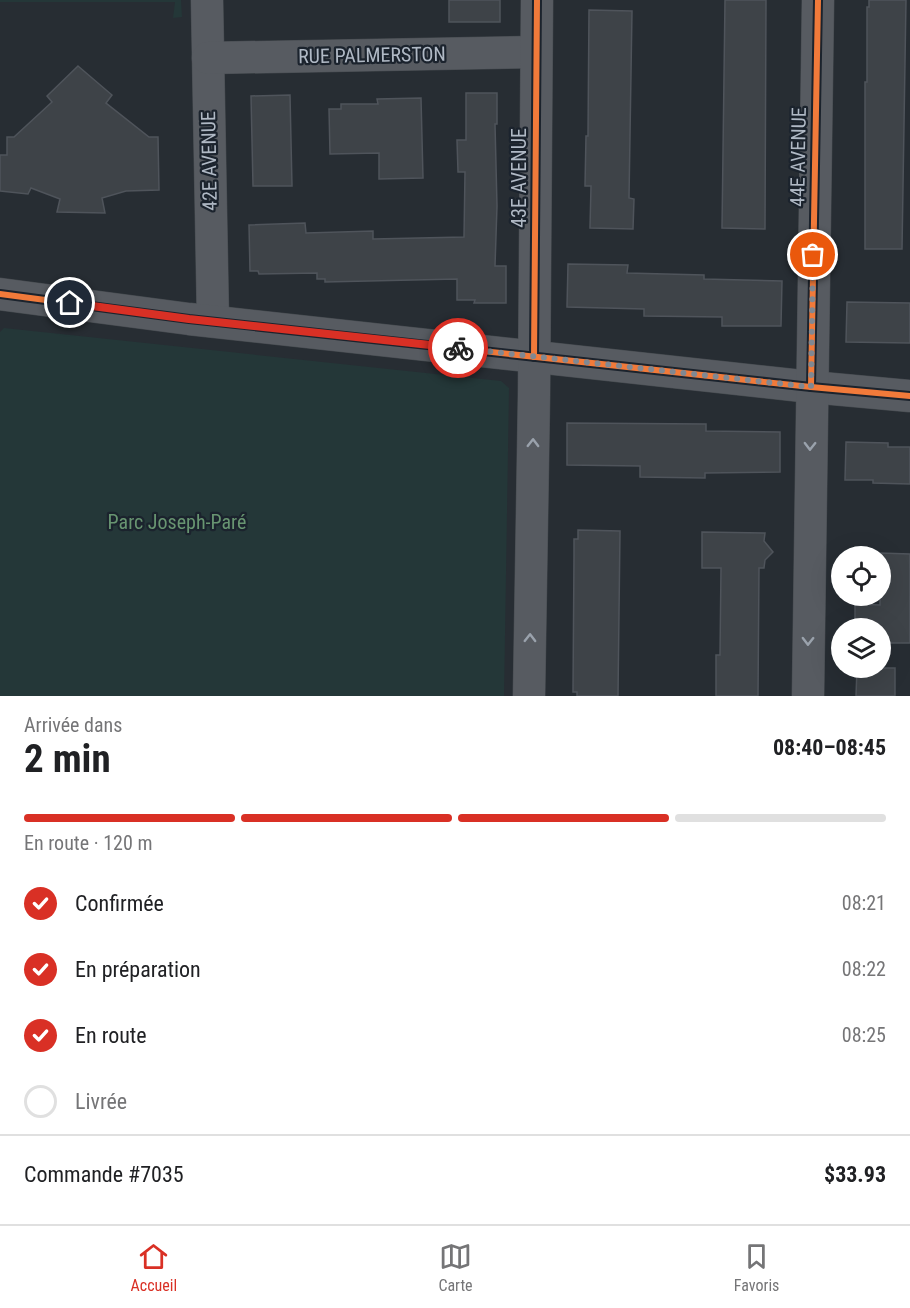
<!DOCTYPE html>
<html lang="fr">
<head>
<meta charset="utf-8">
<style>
	:root { --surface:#fff; --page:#f6f6f6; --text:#202124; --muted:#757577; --line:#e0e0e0; --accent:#d93025 }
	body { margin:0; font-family:"Roboto Condensed",sans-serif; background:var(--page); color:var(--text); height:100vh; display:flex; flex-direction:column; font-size:22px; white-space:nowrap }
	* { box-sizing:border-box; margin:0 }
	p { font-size:20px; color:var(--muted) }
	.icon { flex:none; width:33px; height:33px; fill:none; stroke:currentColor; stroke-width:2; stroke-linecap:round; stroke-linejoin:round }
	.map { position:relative; height:696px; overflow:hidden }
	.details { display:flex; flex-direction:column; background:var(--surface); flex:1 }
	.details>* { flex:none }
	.fabs { position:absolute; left:831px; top:546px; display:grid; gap:12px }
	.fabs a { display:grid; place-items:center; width:60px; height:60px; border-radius:50%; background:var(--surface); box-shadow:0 6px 24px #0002; font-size:30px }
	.pin { position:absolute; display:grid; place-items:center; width:51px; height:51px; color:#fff; margin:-26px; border:3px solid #fff; border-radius:50%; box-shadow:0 2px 6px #0007 }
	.courier { position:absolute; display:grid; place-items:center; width:60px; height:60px; margin:-30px; border:4px solid #d93025; border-radius:50%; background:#fff; color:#222; box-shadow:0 2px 8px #0007 }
	.summary em { font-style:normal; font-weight:700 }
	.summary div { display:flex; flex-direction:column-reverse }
	.summary { display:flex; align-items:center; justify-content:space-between; height:102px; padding:0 24px }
	h1 { font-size:39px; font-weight:700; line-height:45px }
	.bar { display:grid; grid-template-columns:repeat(4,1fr); gap:9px 6px; align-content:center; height:72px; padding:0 24px }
	.bar i { height:8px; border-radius:4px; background:var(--line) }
	.bar .current { background:var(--accent) }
	.bar p { grid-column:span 4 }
	.line { display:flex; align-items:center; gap:15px; padding:0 24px; border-top:2px solid var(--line) }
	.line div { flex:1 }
	ol { padding:0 24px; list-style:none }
	li { display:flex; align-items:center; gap:18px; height:66px }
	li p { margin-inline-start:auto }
	li .icon { padding:6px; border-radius:50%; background:var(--accent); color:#fff; stroke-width:4 }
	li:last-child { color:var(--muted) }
	li i { width:33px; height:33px; border:3px solid var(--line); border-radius:50% }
	.menu { display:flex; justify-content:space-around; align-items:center; height:84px; border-top:2px solid var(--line); background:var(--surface); font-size:16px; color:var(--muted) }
	.menu a { display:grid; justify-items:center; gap:3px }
	.menu .current { color:var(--accent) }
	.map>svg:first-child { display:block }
	.green { fill:#243738 }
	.building { fill:#3e4348; stroke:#4f545b; stroke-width:1.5 }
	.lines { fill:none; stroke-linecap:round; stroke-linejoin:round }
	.minor-casing { stroke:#44494e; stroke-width:33 }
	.minor { stroke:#575b61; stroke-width:32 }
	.cycleway-casing { stroke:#1b232d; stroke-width:10 }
	.cycleway { stroke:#f17a3a; stroke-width:6 }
	.oneway { stroke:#9aa2ac }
	.done { stroke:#808892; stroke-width:6; stroke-dasharray:0 10.8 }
	.route { stroke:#d93025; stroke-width:8 }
	.labels { text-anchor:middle; stroke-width:4.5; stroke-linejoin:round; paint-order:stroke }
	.street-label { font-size:20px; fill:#b0b9c5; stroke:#1b232d }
	.park-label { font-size:20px; fill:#689571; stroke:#1b232d }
</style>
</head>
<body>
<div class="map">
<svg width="910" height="696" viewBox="0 0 910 696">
	<rect width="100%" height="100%" fill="#272d33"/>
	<g class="green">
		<polygon points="0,0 181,0 182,17 173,18 175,2 0,2"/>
		<polygon points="4,328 501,381 509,388 504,696 0,696 0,332"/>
	</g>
	<g class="building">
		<rect x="449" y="0" width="51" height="22"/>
		<polygon points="725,0 766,0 765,229 722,228"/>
		<polygon points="869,0 906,0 902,249 865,249 865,82 867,82 867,7 869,7"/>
		<polygon points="589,10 632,11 629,198 634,199 633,229 590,228 591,186 585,186 586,136 588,136"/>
		<polygon points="78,66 112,95 106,103 149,137 158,137 159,190 126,191 102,198 105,213 57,212 60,199 31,188 28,194 0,191 0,155 7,155 7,137 14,137 52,102 47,96"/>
		<polygon points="466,93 497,93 497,124 495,124 497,206 495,266 506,266 506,303 474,303 475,300 457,300 457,279 325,282 325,279 317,279 317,273 259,274 258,271 250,271 249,225 305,223 306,233 373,231 373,239 464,237 465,172 458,172 457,140 466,140"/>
		<polygon points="290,95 292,186 253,186 251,96"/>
		<polygon points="421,98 423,178 379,179 379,153 330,154 329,109 341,109 341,104 378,104 377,99"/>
		<polygon points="568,264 628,265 627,273 704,275 704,279 782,281 781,326 722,326 722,317 644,316 644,309 567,307"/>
		<polygon points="847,302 910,303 910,343 846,342"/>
		<polygon points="567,423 706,424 706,431 780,432 780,472 705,473 705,478 640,477 640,466 567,465"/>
		<polygon points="846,442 888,443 888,447 910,447 910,484 873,483 873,480 845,480"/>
		<polygon points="578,530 620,531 618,696 577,696 577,692 573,692 574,555 574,539 578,539"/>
		<polygon points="702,532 765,533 764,541 773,552 765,560 764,568 759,568 758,696 716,696 716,655 720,655 721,568 702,568"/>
		<polygon points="880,553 910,554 910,643 880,643 880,628 855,628 855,604 880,605"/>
		<polygon points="857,668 895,668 895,696 856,696"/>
	</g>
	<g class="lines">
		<g class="minor-casing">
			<g id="minor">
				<polyline points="207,0 213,321"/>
				<polyline points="208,58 536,52"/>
				<polyline points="0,294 189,319 811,387 910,396"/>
				<polyline points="529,696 534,395 537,0"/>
				<polyline points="808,696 818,0"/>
			</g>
		</g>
		<use href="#minor" class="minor"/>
		<g class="cycleway-casing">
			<g id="cycleway">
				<polyline points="0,294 189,319 811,387 910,396"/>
				<polyline points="534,357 537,0"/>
				<polyline points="811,387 818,0"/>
			</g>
		</g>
		<use href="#cycleway" class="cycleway"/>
	</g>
	<defs><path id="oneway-chevron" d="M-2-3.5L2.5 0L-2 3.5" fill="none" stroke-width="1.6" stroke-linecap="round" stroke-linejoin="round" transform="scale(1.5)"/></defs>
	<g class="oneway">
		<use href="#oneway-chevron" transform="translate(533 443) rotate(-89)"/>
		<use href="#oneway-chevron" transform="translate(810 446) rotate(91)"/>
		<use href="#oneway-chevron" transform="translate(530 638) rotate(-89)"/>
		<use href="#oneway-chevron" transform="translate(808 641) rotate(91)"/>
	</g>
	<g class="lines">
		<polyline class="done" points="458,348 811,387 813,255"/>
		<polyline class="route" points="70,303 189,319 458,348"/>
	</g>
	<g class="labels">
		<g class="street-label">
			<text transform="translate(372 55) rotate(-1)" y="7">RUE PALMERSTON</text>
			<text transform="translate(798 157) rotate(-89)" y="7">44E AVENUE</text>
			<text transform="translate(209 161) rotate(-91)" y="7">42E AVENUE</text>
			<text transform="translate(519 178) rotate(-90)" y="7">43E AVENUE</text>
		</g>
		<g class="park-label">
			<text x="177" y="529">Parc Joseph-Paré</text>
		</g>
	</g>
</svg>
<div class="fabs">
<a><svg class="icon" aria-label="locate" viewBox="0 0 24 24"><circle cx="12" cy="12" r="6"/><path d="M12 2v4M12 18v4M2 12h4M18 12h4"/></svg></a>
<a><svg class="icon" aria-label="layers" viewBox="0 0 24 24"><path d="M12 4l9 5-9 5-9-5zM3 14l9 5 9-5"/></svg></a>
</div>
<div class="pin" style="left:813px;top:255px;background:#ea580c"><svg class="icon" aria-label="bag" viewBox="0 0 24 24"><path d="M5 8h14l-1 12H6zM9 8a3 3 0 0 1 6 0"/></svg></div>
<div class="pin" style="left:70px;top:303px;background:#1f2937"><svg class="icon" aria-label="home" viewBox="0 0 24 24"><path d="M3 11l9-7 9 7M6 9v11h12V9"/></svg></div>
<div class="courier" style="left:458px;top:348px"><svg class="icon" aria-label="bike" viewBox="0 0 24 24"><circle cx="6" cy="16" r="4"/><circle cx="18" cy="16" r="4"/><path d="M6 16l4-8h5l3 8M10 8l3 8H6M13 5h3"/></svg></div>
</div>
<section class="details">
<div class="summary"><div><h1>2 min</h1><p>Arrivée dans</p></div><em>08:40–08:45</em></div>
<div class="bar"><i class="current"></i><i class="current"></i><i class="current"></i><i></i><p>En route · 120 m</p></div>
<ol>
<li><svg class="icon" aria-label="check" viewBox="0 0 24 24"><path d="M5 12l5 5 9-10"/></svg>Confirmée<p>08:21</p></li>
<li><svg class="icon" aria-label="check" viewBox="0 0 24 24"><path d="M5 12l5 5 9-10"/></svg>En préparation<p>08:22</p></li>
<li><svg class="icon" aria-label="check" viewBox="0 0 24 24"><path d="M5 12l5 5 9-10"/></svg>En route<p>08:25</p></li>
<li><i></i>Livrée</li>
</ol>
<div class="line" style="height:78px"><div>Commande #7035</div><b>$33.93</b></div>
</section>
<nav class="menu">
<a class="current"><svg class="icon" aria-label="home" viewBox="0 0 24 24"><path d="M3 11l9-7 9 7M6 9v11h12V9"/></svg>Accueil</a>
<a><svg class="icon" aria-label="map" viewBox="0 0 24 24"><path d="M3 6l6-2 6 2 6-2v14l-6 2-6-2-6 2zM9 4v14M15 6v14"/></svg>Carte</a>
<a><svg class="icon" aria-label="saved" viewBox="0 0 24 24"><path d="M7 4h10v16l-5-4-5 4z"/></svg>Favoris</a>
</nav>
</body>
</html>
